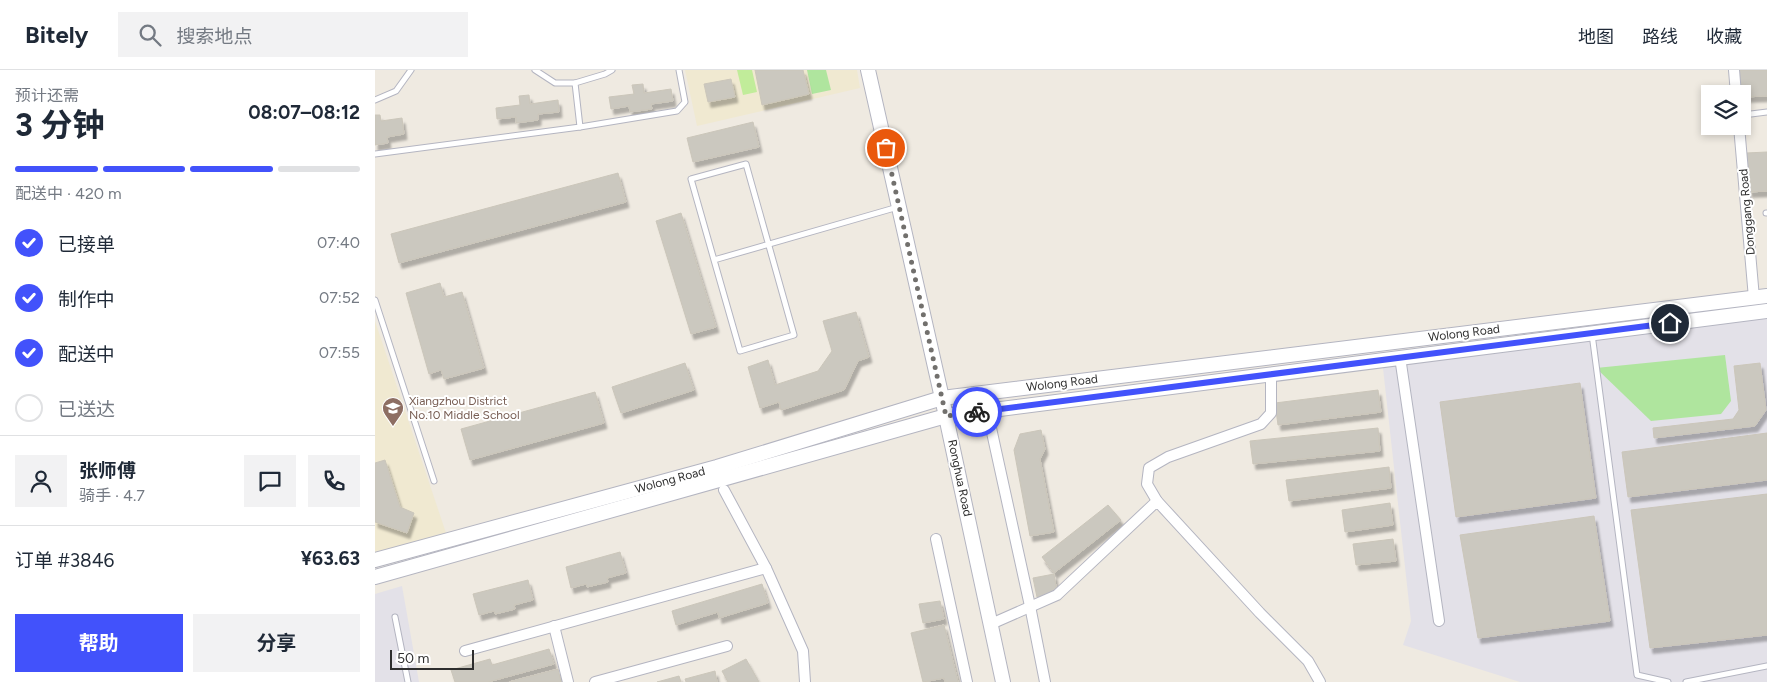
<!DOCTYPE html>
<html lang="zh">
<head>
<meta charset="utf-8">
<style>
	:root { --surface:#fff; --page:#f2f2f3; --text:#1f2937; --muted:#747a83; --line:#e0e1e3; --accent:#4252fb }
	body { margin:0; font-family:Figtree,"Noto Sans SC",sans-serif; background:var(--page); color:var(--text); height:100vh; display:flex; flex-direction:column; font-size:19px; white-space:nowrap }
	* { box-sizing:border-box; margin:0 }
	p { font-size:16px; color:var(--muted) }
	.icon { flex:none; width:28px; height:28px; fill:none; stroke:currentColor; stroke-width:2; stroke-linecap:round; stroke-linejoin:round }
	.map { position:relative; flex:1; overflow:hidden }
	.panel { display:flex; flex-direction:column; background:var(--surface); width:375px }
	.panel>* { flex:none }
	.tools { position:absolute; left:1326px; top:15px; display:grid; gap:10px }
	.tools a { display:grid; place-items:center; width:50px; height:50px; border-radius:0px; background:var(--surface); box-shadow:0 2px 8px #0003; font-size:25px }
	.scale { position:absolute; left:15px; bottom:12px; width:84px; box-sizing:border-box; padding-left:5px; border:2px solid #2e2e2e; border-top:0; font-size:14px; line-height:18px; white-space:nowrap; color:#2e2e2e; -webkit-text-stroke:4px #fff; paint-order:stroke }
	.pin { position:absolute; display:grid; place-items:center; width:42px; height:42px; color:#fff; margin:-21px; border:2px solid #fff; border-radius:50%; box-shadow:0 1px 5px #0007 }
	.courier { position:absolute; display:grid; place-items:center; width:50px; height:50px; margin:-25px; border:4px solid #4252fb; border-radius:50%; background:#fff; color:#222; box-shadow:0 1px 6px #0007 }
	.head em { font-style:normal; font-weight:700 }
	.head div { display:flex; flex-direction:column-reverse }
	.head { display:flex; align-items:center; justify-content:space-between; height:85px; padding:0 15px }
	h1 { font-size:32px; font-weight:700; line-height:38px }
	.bar { display:grid; grid-template-columns:repeat(4,1fr); gap:8px 5px; align-content:center; height:60px; padding:0 15px }
	.bar i { height:6px; border-radius:4px; background:var(--line) }
	.bar .selected { background:var(--accent) }
	.bar p { grid-column:span 4 }
	.line { display:flex; align-items:center; gap:12px; padding:0 15px; border-top:1px solid var(--line) }
	.line div { flex:1 }
	.round { display:grid; place-items:center; flex:none; width:52px; height:52px; border-radius:0px; background:var(--page) }
	ol { padding:0 15px; list-style:none }
	li { display:flex; align-items:center; gap:15px; height:55px }
	li p { margin-inline-start:auto }
	li .icon { padding:5px; border-radius:50%; background:var(--accent); color:#fff; stroke-width:4 }
	li:last-child { color:var(--muted) }
	li i { width:28px; height:28px; border:2px solid var(--line); border-radius:50% }
	.action { display:flex; gap:10px; margin-top:auto; padding:10px 15px }
	.action a { flex:1; height:58px; border-radius:0px; background:var(--accent); color:#fff; font-size:20px; font-weight:700; line-height:58px; text-align:center }
	.action a+a { background:var(--page); color:var(--text) }
	header { display:flex; align-items:center; gap:30px; box-sizing:border-box; height:70px; padding:0 25px; background:var(--surface); border-bottom:1px solid var(--line) }
	header strong { font-size:24px }
	nav { display:flex; gap:28px; margin-inline-start:auto; font-size:18px }
	.search { width:350px; height:45px; background:var(--page); display:flex; align-items:center; gap:12px; box-sizing:border-box; padding:0 18px; border-radius:0px; color:var(--muted); font-size:19px }
	main { display:flex; flex:1; min-height:0 }
	.map>svg:first-child { display:block }
	.industrial { fill:#e3e1e8 }
	.education { fill:#f0e9d1 }
	.green { fill:#afe59e }
	.pitch { fill:#c1ec9a }
	.building { fill:#cbc8bf; stroke:#cbc6ba; filter:url(#shadow) }
	.lines { fill:none; stroke-linecap:round; stroke-linejoin:round }
	.service-casing { stroke:#b4b5c1; stroke-width:7 }
	.minor-casing { stroke:#b4b5c1; stroke-width:12 }
	.secondary-casing { stroke:#b4b5c1; stroke-width:16 }
	.service { stroke:#fff; stroke-width:5 }
	.minor { stroke:#fff; stroke-width:10 }
	.secondary { stroke:#fff; stroke-width:14 }
	.done { stroke:#72706d; stroke-width:5; stroke-dasharray:0 9 }
	.route { stroke:#4252fb; stroke-width:6 }
	.labels { text-anchor:middle; stroke-width:4; stroke-linejoin:round; paint-order:stroke }
	.street-label { font-size:12px; fill:#2e2e2e; stroke:#fff }
	.education-label { font-size:12px; fill:#785e54; stroke:#fff; text-anchor:start }
</style>
</head>
<body>
<header>
<strong>Bitely</strong>
<div class="search"><svg class="icon" aria-label="search" viewBox="0 0 24 24"><circle cx="10" cy="10" r="6"/><path d="M15 15l6 6"/></svg>搜索地点</div>
<nav><a>地图</a><a>路线</a><a>收藏</a></nav>
</header>
<main>
<section class="panel">
<div class="head"><div><h1>3 分钟</h1><p>预计还需</p></div><em>08:07–08:12</em></div>
<div class="bar"><i class="selected"></i><i class="selected"></i><i class="selected"></i><i></i><p>配送中 · 420 m</p></div>
<ol>
<li><svg class="icon" aria-label="check" viewBox="0 0 24 24"><path d="M5 12l5 5 9-10"/></svg>已接单<p>07:40</p></li>
<li><svg class="icon" aria-label="check" viewBox="0 0 24 24"><path d="M5 12l5 5 9-10"/></svg>制作中<p>07:52</p></li>
<li><svg class="icon" aria-label="check" viewBox="0 0 24 24"><path d="M5 12l5 5 9-10"/></svg>配送中<p>07:55</p></li>
<li><i></i>已送达</li>
</ol>
<div class="line" style="height:90px"><a class="round"><svg class="icon" aria-label="person" viewBox="0 0 24 24"><circle cx="12" cy="8" r="4"/><path d="M4 21q1-7 8-7t8 7"/></svg></a><div><b>张师傅</b><p>骑手 · 4.7</p></div><a class="round"><svg class="icon" aria-label="chat" viewBox="0 0 24 24"><path d="M4 5h16v11H9l-5 4z"/></svg></a><a class="round"><svg class="icon" aria-label="phone" viewBox="0 0 24 24"><path d="M5 4h4l2 5-3 2q2 4 5 5l2-3 5 2v4C11 20 4 13 5 4z"/></svg></a></div>
<div class="line" style="height:65px"><div>订单 #3846</div><b>¥63.63</b></div>
<div class="action"><a>帮助</a><a>分享</a></div>
</section>
<div class="map">
<svg width="1392" height="612" viewBox="0 0 1392 612">
	<defs>
		<filter id="shadow"><feDropShadow dx="3" dy="5.5" stdDeviation="1" flood-color="#0004"/></filter>
	</defs>
	<rect width="100%" height="100%" fill="#efeae1"/>
	<g class="industrial">
		<polygon points="1392,241 1392,612 1145,612 1028,575 1036,551 1007,289"/>
		<polygon points="27,516 44,612 0,612 0,524"/>
	</g>
	<g class="education">
		<polygon points="310,0 482,0 485,18 322,56"/>
		<polygon points="0,251 71,463 0,483"/>
	</g>
	<g class="green">
		<polygon points="432,0 451,0 456,20 437,24"/>
		<polygon points="1350,285 1356,331 1346,344 1276,351 1221,298"/>
	</g>
	<polygon class="pitch" points="362,0 377,0 382,22 368,25"/>
	<g class="building">
		<polygon points="380,0 428,0 434,24 387,35"/>
		<polygon points="1363,0 1392,0 1392,26 1368,27 1368,24 1365,24"/>
		<polygon points="356,9 360,27 333,32 329,14"/>
		<polygon points="268,14 269,23 296,19 298,31 276,34 277,39 255,42 254,36 236,39 234,27 259,24 257,15"/>
		<polygon points="154,25 155,34 183,30 184,42 163,44 163,50 141,53 141,47 122,49 121,38 145,35 144,26"/>
		<polygon points="0,45 5,45 6,51 27,48 29,64 12,67 13,73 0,75"/>
		<polygon points="378,52 384,77 318,92 312,68"/>
		<polygon points="1392,82 1392,121 1374,122 1371,83"/>
		<polygon points="243,103 251,132 24,193 16,164"/>
		<polygon points="306,143 341,257 316,264 281,151"/>
		<polygon points="65,213 69,227 87,222 109,298 69,309 66,300 54,304 31,223"/>
		<polygon points="481,242 494,287 483,291 469,320 406,340 404,332 385,338 373,297 393,290 400,315 443,301 457,281 448,251"/>
		<polygon points="310,293 319,320 246,343 237,317"/>
		<polygon points="1385,293 1391,340 1380,356 1279,368 1278,358 1358,349 1364,340 1359,296"/>
		<polygon points="1205,313 1221,428 1081,447 1065,332"/>
		<polygon points="1003,320 1006,342 903,355 900,333"/>
		<polygon points="220,322 229,353 95,390 86,359"/>
		<polygon points="1003,358 1005,381 878,394 875,371"/>
		<polygon points="666,360 670,379 665,389 679,462 655,466 639,380 645,364"/>
		<polygon points="1392,363 1392,410 1253,427 1247,382"/>
		<polygon points="10,390 25,437 39,443 32,463 0,452 0,393"/>
		<polygon points="1014,397 1016,418 914,431 911,410"/>
		<polygon points="1392,424 1392,565 1275,578 1256,440"/>
		<polygon points="1015,433 1018,455 970,462 967,440"/>
		<polygon points="733,435 746,450 679,503 667,487"/>
		<polygon points="1219,446 1235,551 1103,568 1085,465"/>
		<polygon points="1018,469 1021,491 981,495 978,474"/>
		<polygon points="245,482 251,503 232,508 233,512 212,517 211,514 196,518 191,497"/>
		<polygon points="679,504 682,523 662,527 658,508"/>
		<polygon points="153,510 158,530 139,535 140,539 120,544 119,541 104,545 98,524"/>
		<polygon points="387,514 393,533 344,548 343,542 301,555 297,541"/>
		<polygon points="565,531 569,549 548,553 544,534"/>
		<polygon points="569,555 583,612 570,612 569,608 548,612 536,563"/>
		<polygon points="174,579 179,594 113,612 80,612 76,600 115,589 117,595"/>
		<polygon points="371,589 384,612 353,612 347,601"/>
		<polygon points="183,599 186,612 134,612"/>
		<polygon points="340,601 342,612 311,612 310,609"/>
		<polygon points="304,606 306,612 282,612"/>
	</g>
	<g class="lines">
		<g class="service-casing">
			<g id="service">
				<polyline points="160,0 180,13 200,13"/>
				<polyline points="0,30 21,21 36,0"/>
				<polyline points="1376,44 1392,42"/>
				<polyline points="205,57 302,41 310,32 304,0"/>
				<polyline points="0,84 205,57 200,13 230,4 237,0"/>
				<polyline points="1391,143 1392,143"/>
				<polyline points="339,190 316,109 371,94 419,265 365,281 339,190 523,137"/>
				<polyline points="0,230 59,411"/>
				<polyline points="1217,264 1262,605 1293,612"/>
				<polyline points="20,547 33,612"/>
				<polyline points="1311,612 1392,596"/>
			</g>
		</g>
		<g class="minor-casing">
			<g id="minor">
				<polyline points="1359,0 1361,24"/>
				<polyline points="1364,56 1379,228"/>
				<polyline points="1025,287 1064,551"/>
				<polyline points="607,341 616,358 655,536 670,612"/>
				<polyline points="349,420 391,498 428,581 430,612"/>
				<polyline points="782,431 772,414 774,398 793,387 886,354 896,343 896,304"/>
				<polyline points="561,469 592,612"/>
				<polyline points="616,554 682,525 782,431 885,543 933,591 945,612"/>
				<polyline points="179,556 193,612"/>
				<polyline points="90,581 391,498"/>
				<polyline points="220,612 352,576"/>
			</g>
		</g>
		<g class="secondary-casing">
			<g id="secondary">
				<polyline points="493,0 567,328 628,612"/>
				<polyline points="0,490 342,397 567,328 1392,226"/>
				<polyline points="0,507 571,346 1392,241"/>
			</g>
		</g>
		<use href="#service" class="service"/>
		<use href="#minor" class="minor"/>
		<use href="#secondary" class="secondary"/>
	</g>
	<g class="lines">
		<polyline class="done" points="511,78 571,346 602,342"/>
		<polyline class="route" points="602,342 1295,253"/>
	</g>
	<defs>
		<g id="school-pin" transform="scale(1.125)"><path d="M0 17L-7.5 6A9.5 9.5 0 1 1 7.5 6Z" fill="#8d6e63" stroke="#fff"/><path d="M0-5L7-2L0 1L-7-2ZM-4 1L0 2.5L4 1V4Q0 6-4 4Z" fill="#fff"/></g>
	</defs>
	<g fill-rule="evenodd">
		<use href="#school-pin" x="18" y="338"/>
	</g>
	<g class="labels">
		<g class="street-label">
			<text transform="translate(1372 142) rotate(-95)" y="4">Donggang Road</text>
			<text transform="translate(1089 263) rotate(-7)" y="4">Wolong Road</text>
			<text transform="translate(687 313) rotate(-7)" y="4">Wolong Road</text>
			<text transform="translate(585 408) rotate(78)" y="4">Ronghua Road</text>
			<text transform="translate(295 410) rotate(-15)" y="4">Wolong Road</text>
		</g>
		<g class="education-label">
			<text x="34" y="335">Xiangzhou District<tspan x="34" dy="14">No.10 Middle School</tspan></text>
		</g>
	</g>
</svg>
<div class="tools">
<a><svg class="icon" aria-label="layers" viewBox="0 0 24 24"><path d="M12 4l9 5-9 5-9-5zM3 14l9 5 9-5"/></svg></a>
</div>
<div class="scale">50 m</div>
<div class="pin" style="left:511px;top:78px;background:#ea580c"><svg class="icon" aria-label="bag" viewBox="0 0 24 24"><path d="M5 8h14l-1 12H6zM9 8a3 3 0 0 1 6 0"/></svg></div>
<div class="pin" style="left:1295px;top:253px;background:#1f2937"><svg class="icon" aria-label="home" viewBox="0 0 24 24"><path d="M3 11l9-7 9 7M6 9v11h12V9"/></svg></div>
<div class="courier" style="left:602px;top:342px"><svg class="icon" aria-label="bike" viewBox="0 0 24 24"><circle cx="6" cy="16" r="4"/><circle cx="18" cy="16" r="4"/><path d="M6 16l4-8h5l3 8M10 8l3 8H6M13 5h3"/></svg></div>
</div>
</main>
</body>
</html>
